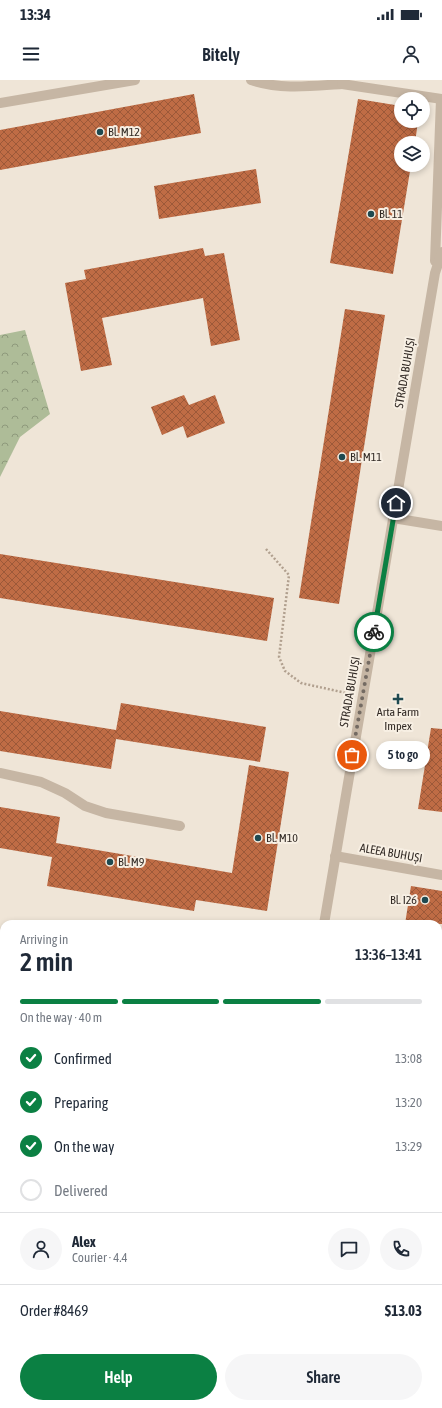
<!DOCTYPE html>
<html lang="en">
<head>
<meta charset="utf-8">
<style>
	:root { --surface:#fff; --page:#f6f6f7; --text:#1f2937; --muted:#747a83; --line:#e0e1e3; --accent:#0b8043 }
	body { margin:0; font-family:"Asap Condensed",sans-serif; background:var(--page); color:var(--text); height:100vh; display:flex; flex-direction:column; font-size:15px; white-space:nowrap }
	* { box-sizing:border-box; margin:0 }
	p { font-size:13px; color:var(--muted) }
	.icon { flex:none; width:22px; height:22px; fill:none; stroke:currentColor; stroke-width:2; stroke-linecap:round; stroke-linejoin:round }
	.map { position:relative; flex:1; overflow:hidden }
	.drawer { position:absolute; left:0px; top:840px; width:442px; height:488px; display:flex; flex-direction:column; background:var(--surface); border-radius:12px 12px 0 0; box-shadow:0 2px 6px #0003 }
	.drawer>* { flex:none }
	.controls { position:absolute; left:394px; top:12px; display:grid; gap:8px }
	.controls a { display:grid; place-items:center; width:36px; height:36px; border-radius:50%; background:var(--surface); box-shadow:0 2px 6px #0003; font-size:20px }
	.pin { position:absolute; display:grid; place-items:center; width:34px; height:34px; color:#fff; margin:-17px; border:2px solid #fff; border-radius:50%; box-shadow:0 1px 4px #0007 }
	.courier { position:absolute; display:grid; place-items:center; width:40px; height:40px; margin:-20px; border:3px solid #0b8043; border-radius:50%; background:#fff; color:#222; box-shadow:0 1px 5px #0007 }
	.bubble { position:absolute; height:28px; border-radius:14px; background:var(--surface); box-shadow:0 2px 6px #0003; font-size:13px; font-weight:600; line-height:28px; text-align:center }
	.head em { font-style:normal; font-weight:600 }
	.head div { display:flex; flex-direction:column-reverse }
	.head { display:flex; align-items:center; justify-content:space-between; height:68px; padding:0 20px }
	h1 { font-size:26px; font-weight:600; line-height:30px }
	.bar { display:grid; grid-template-columns:repeat(4,1fr); gap:6px 4px; align-content:center; height:48px; padding:0 20px }
	.bar i { height:5px; border-radius:3px; background:var(--line) }
	.bar .active { background:var(--accent) }
	.bar p { grid-column:span 4 }
	.line { display:flex; align-items:center; gap:10px; padding:0 20px; border-top:1px solid var(--line) }
	.line div { flex:1 }
	.round { display:grid; place-items:center; flex:none; width:42px; height:42px; border-radius:21px; background:var(--page) }
	ol { padding:0 20px; list-style:none }
	li { display:flex; align-items:center; gap:12px; height:44px }
	li p { margin-inline-start:auto }
	li .icon { padding:4px; border-radius:50%; background:var(--accent); color:#fff; stroke-width:4 }
	li:last-child { color:var(--muted) }
	li i { width:22px; height:22px; border:2px solid var(--line); border-radius:50% }
	.button { display:flex; gap:8px; margin-top:auto; padding:8px 20px }
	.button a { flex:1; height:46px; border-radius:24px; background:var(--accent); color:#fff; font-size:16px; font-weight:600; line-height:46px; text-align:center }
	.button a+a { background:var(--page); color:var(--text) }
	.status { display:flex; justify-content:space-between; align-items:center; height:28px; padding:0 20px; background:var(--surface); direction:ltr }
	.status svg { height:11px; fill:currentColor }
	header { display:flex; justify-content:space-between; align-items:center; height:52px; padding:0 20px; background:var(--surface); font-size:18px; font-weight:600 }
	.map>svg:first-child { display:block }
	.park { fill:url(#park-crowns) }
	.building { fill:url(#building-cross-hatch) }
	.lines { fill:none; stroke-linecap:round; stroke-linejoin:round }
	.path { stroke:#b1a08f; stroke-width:2.5; stroke-dasharray:2 2; stroke-linecap:butt }
	.service { stroke:#c6b6a4; stroke-width:10 }
	.minor { stroke:#c6b6a4; stroke-width:10 }
	.done { stroke:#746b63; stroke-width:4; stroke-dasharray:0 7.2 }
	.route { stroke:#0b8043; stroke-width:5 }
	.poi-dot { fill:#1e4950; stroke:#f7efe3; stroke-width:1.5 }
	.labels { text-anchor:middle; stroke-width:4; stroke-linejoin:round; paint-order:stroke }
	.poi-label { font-size:12px; fill:#322a25; stroke:#f7efe3; text-anchor:start }
	.street-label { font-size:12px; fill:#322a25; stroke:#f7efe3 }
</style>
</head>
<body>
<div class="status"><b>13:34</b><svg viewBox="0 0 49 12"><path d="M0 12V9h3v3zM5 12V6h3v6zM10 12V3h3v9zM15 12V0h3v12zM26 1h20v11H26zM47 4h2v5h-2z"/></svg></div>
<header><svg class="icon" aria-label="menu" viewBox="0 0 24 24"><path d="M4 6h16M4 12h16M4 18h16"/></svg>Bitely<svg class="icon" aria-label="person" viewBox="0 0 24 24"><circle cx="12" cy="8" r="4"/><path d="M4 21q1-7 8-7t8 7"/></svg></header>
<div class="map">
<svg width="442" height="1328" viewBox="0 0 442 1328">
	<defs>
		<pattern id="park-crowns" width="20" height="18" patternUnits="userSpaceOnUse"><rect width="20" height="18" fill="#aebc98"/><path d="M2 6a3 3 0 1 1 6 0M12 15a3 3 0 1 1 6 0" fill="none" stroke="#8e997c"/></pattern>
		<pattern id="building-cross-hatch" width="8" height="8" patternUnits="userSpaceOnUse"><rect width="8" height="8" fill="#bf6c45"/><path d="M0 0l8 8M0 8l8-8" fill="none" stroke="#9c5939"/></pattern>
	</defs>
	<rect width="100%" height="100%" fill="#efe5d7"/>
	<polygon class="park" points="25,250 50,334 20,357 0,397 0,255"/>
	<g class="building">
		<polygon points="194,14 201,53 0,90 0,50"/>
		<polygon points="358,19 401,26 401,41 418,41 415,63 401,63 401,85 411,85 393,194 330,183"/>
		<polygon points="256,89 261,123 159,139 154,106"/>
		<polygon points="203,168 205,176 224,173 240,260 211,266 203,218 102,238 112,285 81,291 65,203 86,199 84,190"/>
		<polygon points="345,229 385,235 339,524 299,518"/>
		<polygon points="184,315 189,325 215,315 225,343 187,358 183,346 162,355 151,327"/>
		<polygon points="0,474 274,518 267,561 0,518"/>
		<polygon points="121,623 266,647 260,682 116,659 111,689 0,671 0,631 116,650"/>
		<polygon points="431,648 442,649 442,732 418,729"/>
		<polygon points="249,685 289,692 267,831 196,820 194,831 47,806 52,777 0,768 0,727 60,737 56,763 232,793"/>
		<polygon points="411,806 442,811 442,844 405,844"/>
	</g>
	<g class="lines">
		<g class="path">
			<polyline points="266,469 289,495 279,577 285,591 301,603 346,613"/>
			<polyline points="0,1114 4,1123"/>
			<polyline points="0,1239 4,1215"/>
		</g>
		<g class="service">
			<path d="M251,0c30,10 60,6 91,4"/>
			<polyline points="0,23 135,0"/>
			<polyline points="393,438 442,446"/>
			<polyline points="0,693 41,702 65,713 85,726 106,733 180,746"/>
		</g>
		<g class="minor">
			<polyline points="343,0 342,4 442,19"/>
			<polyline points="435,181 441,19"/>
			<polyline points="335,776 442,795"/>
			<polyline points="324,844 435,193 442,172"/>
			<polyline points="0,1019 4,1019"/>
			<polyline points="438,1210 442,1211"/>
		</g>
	</g>
	<g class="lines">
		<polyline class="done" points="352,675 374,552"/>
		<polyline class="route" points="374,552 396,423"/>
	</g>
	<g class="poi-dot">
		<circle cx="100" cy="52" r="4"/>
		<circle cx="371" cy="134" r="4"/>
		<circle cx="342" cy="377" r="4"/>
		<path d="M396 613h4v4h4v4h-4v4h-4v-4h-4v-4h4z"/>
		<circle cx="258" cy="758" r="4"/>
		<circle cx="110" cy="782" r="4"/>
		<circle cx="425" cy="820" r="4"/>
	</g>
	<g class="labels">
		<g class="poi-label">
			<text x="108" y="56">Bl. M12</text>
			<text x="379" y="138">Bl. 11</text>
			<text x="350" y="381">Bl. M11</text>
			<text x="398" y="636" text-anchor="middle">Arta Farm<tspan x="398" dy="14">Impex</tspan></text>
			<text x="266" y="762">Bl. M10</text>
			<text x="118" y="786">Bl. M9</text>
			<text x="417" y="824" text-anchor="end">Bl. I26</text>
		</g>
		<g class="street-label">
			<text transform="translate(405 293) rotate(-80)" y="4">STRADA BUHUȘI</text>
			<text transform="translate(350 612) rotate(-80)" y="4">STRADA BUHUȘI</text>
			<text transform="translate(391 773) rotate(10)" y="4">ALEEA BUHUȘI</text>
		</g>
	</g>
</svg>
<div class="controls">
<a><svg class="icon" aria-label="locate" viewBox="0 0 24 24"><circle cx="12" cy="12" r="6"/><path d="M12 2v4M12 18v4M2 12h4M18 12h4"/></svg></a>
<a><svg class="icon" aria-label="layers" viewBox="0 0 24 24"><path d="M12 4l9 5-9 5-9-5zM3 14l9 5 9-5"/></svg></a>
</div>
<div class="pin" style="left:352px;top:675px;background:#ea580c"><svg class="icon" aria-label="bag" viewBox="0 0 24 24"><path d="M5 8h14l-1 12H6zM9 8a3 3 0 0 1 6 0"/></svg></div>
<div class="pin" style="left:396px;top:423px;background:#1f2937"><svg class="icon" aria-label="home" viewBox="0 0 24 24"><path d="M3 11l9-7 9 7M6 9v11h12V9"/></svg></div>
<div class="courier" style="left:374px;top:552px"><svg class="icon" aria-label="bike" viewBox="0 0 24 24"><circle cx="6" cy="16" r="4"/><circle cx="18" cy="16" r="4"/><path d="M6 16l4-8h5l3 8M10 8l3 8H6M13 5h3"/></svg></div>
<div class="bubble" style="left:376px;top:661px;width:54px">5 to go</div>
<section class="drawer">
<div class="head"><div><h1>2 min</h1><p>Arriving in</p></div><em>13:36–13:41</em></div>
<div class="bar"><i class="active"></i><i class="active"></i><i class="active"></i><i></i><p>On the way · 40 m</p></div>
<ol>
<li><svg class="icon" aria-label="check" viewBox="0 0 24 24"><path d="M5 12l5 5 9-10"/></svg>Confirmed<p>13:08</p></li>
<li><svg class="icon" aria-label="check" viewBox="0 0 24 24"><path d="M5 12l5 5 9-10"/></svg>Preparing<p>13:20</p></li>
<li><svg class="icon" aria-label="check" viewBox="0 0 24 24"><path d="M5 12l5 5 9-10"/></svg>On the way<p>13:29</p></li>
<li><i></i>Delivered</li>
</ol>
<div class="line" style="height:72px"><a class="round"><svg class="icon" aria-label="person" viewBox="0 0 24 24"><circle cx="12" cy="8" r="4"/><path d="M4 21q1-7 8-7t8 7"/></svg></a><div><b>Alex</b><p>Courier · 4.4</p></div><a class="round"><svg class="icon" aria-label="chat" viewBox="0 0 24 24"><path d="M4 5h16v11H9l-5 4z"/></svg></a><a class="round"><svg class="icon" aria-label="phone" viewBox="0 0 24 24"><path d="M5 4h4l2 5-3 2q2 4 5 5l2-3 5 2v4C11 20 4 13 5 4z"/></svg></a></div>
<div class="line" style="height:52px"><div>Order #8469</div><b>$13.03</b></div>
<div class="button"><a>Help</a><a>Share</a></div>
</section>
</div>
</body>
</html>
